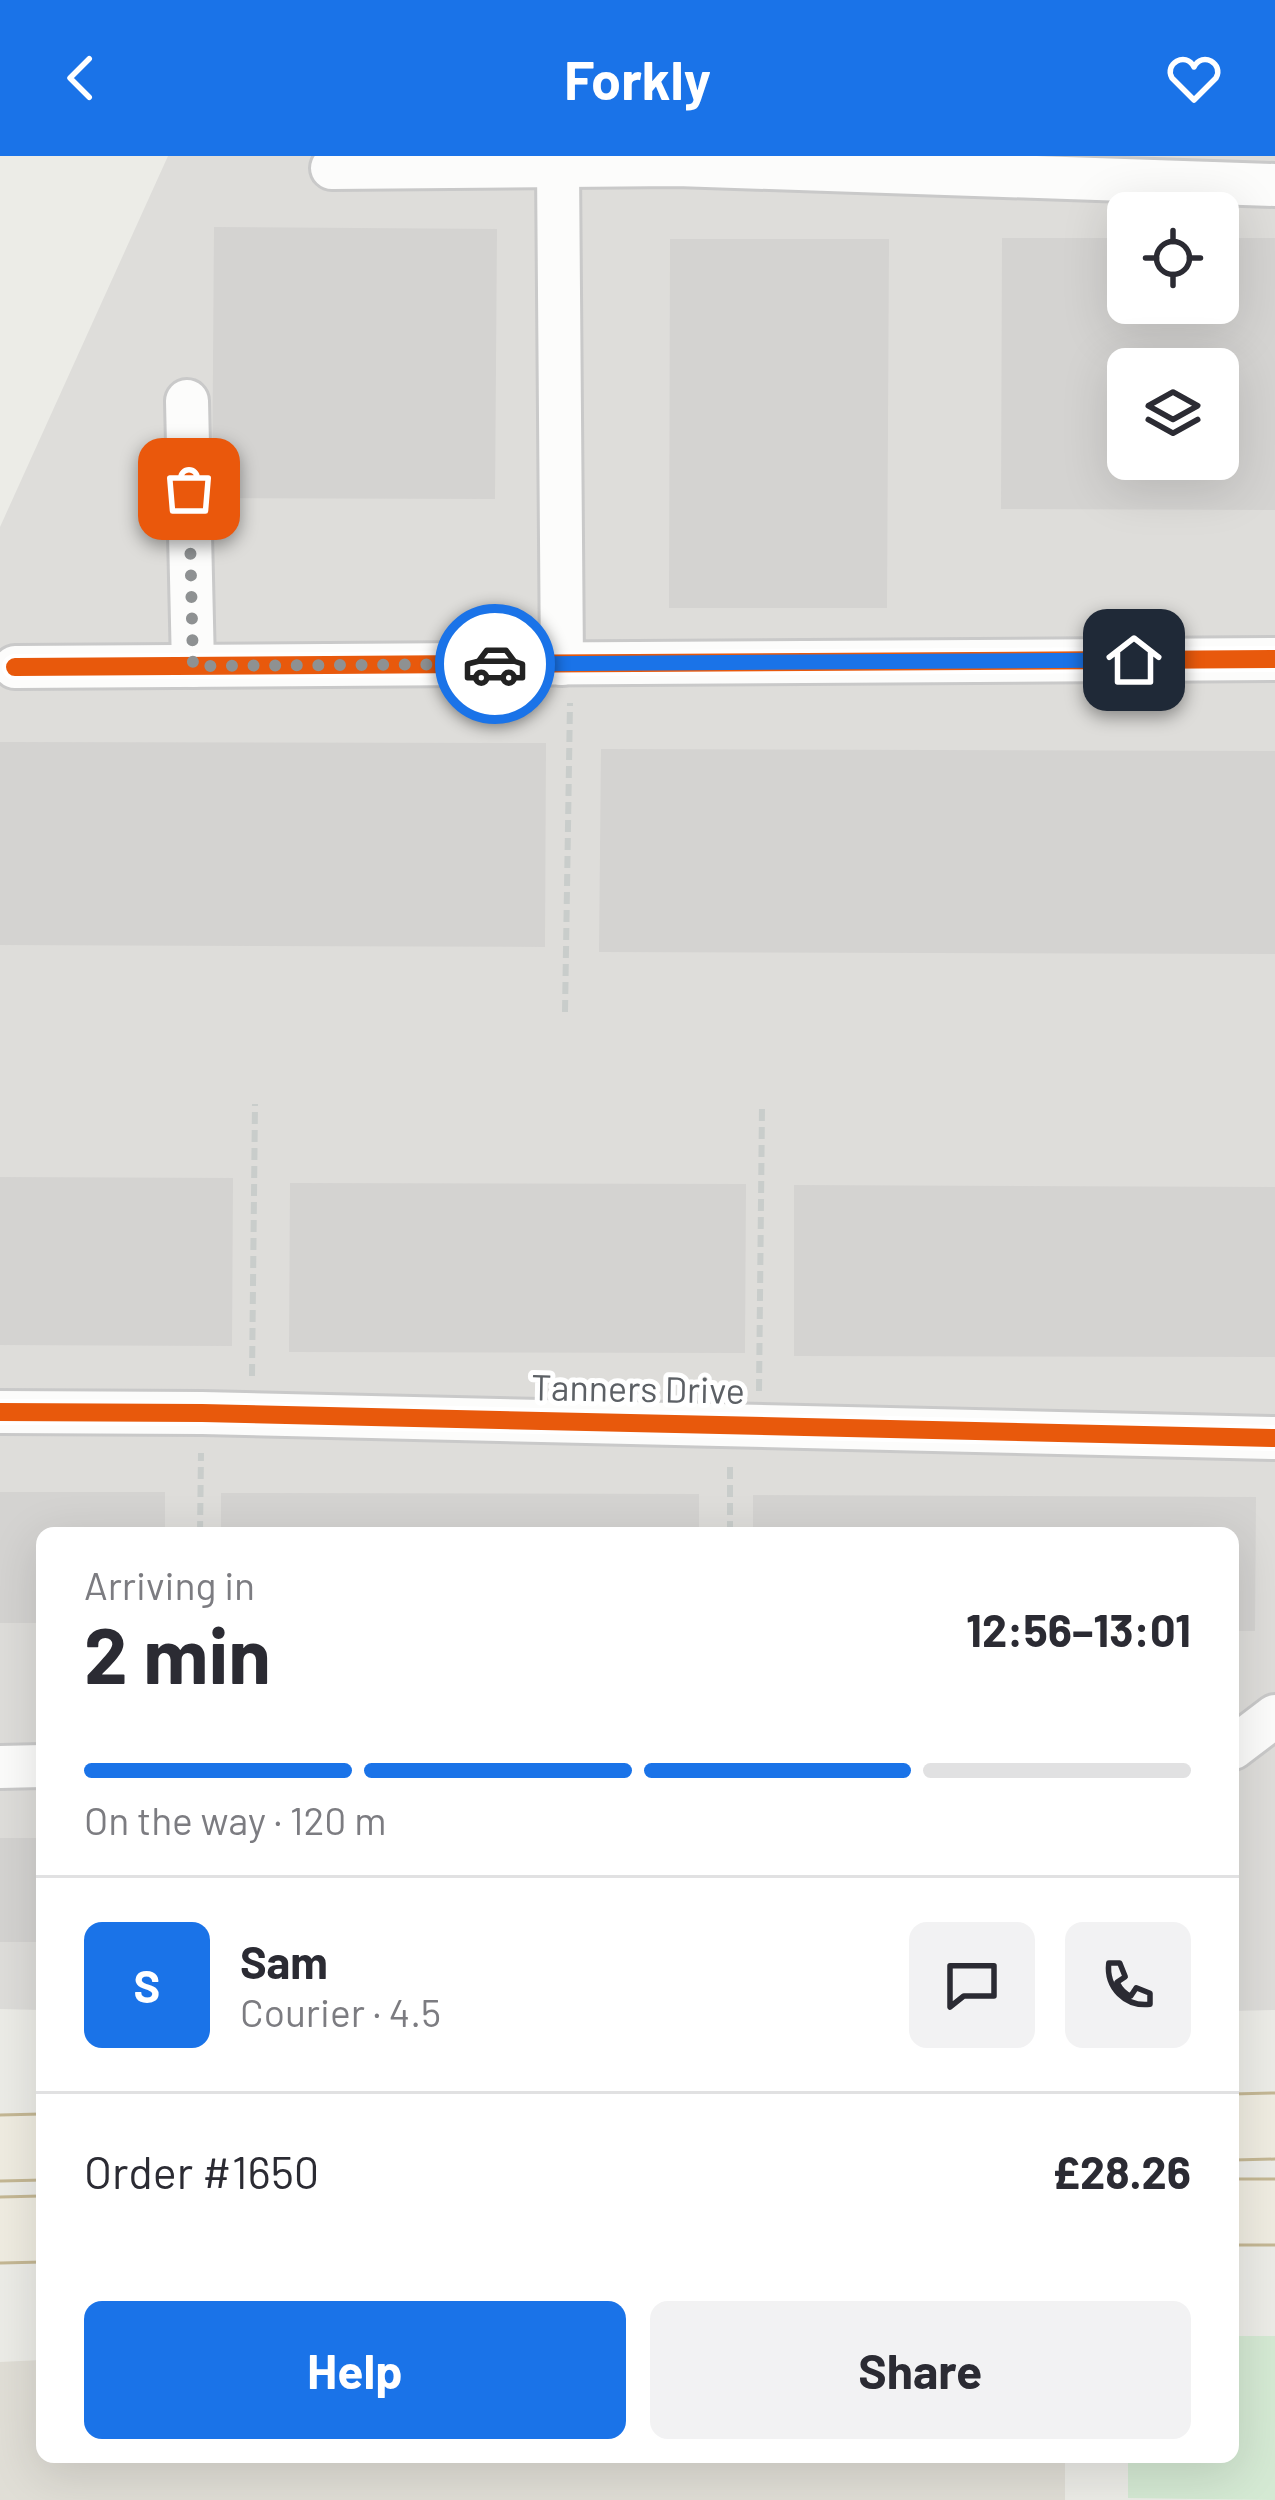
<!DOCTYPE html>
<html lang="en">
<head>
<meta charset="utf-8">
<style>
	:root { --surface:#fff; --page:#f2f2f3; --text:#2b2b33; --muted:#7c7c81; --line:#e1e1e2; --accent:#1a73e8 }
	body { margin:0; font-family:Barlow,sans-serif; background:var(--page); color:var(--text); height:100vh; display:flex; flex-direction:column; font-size:45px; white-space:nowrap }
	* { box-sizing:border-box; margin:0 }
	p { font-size:39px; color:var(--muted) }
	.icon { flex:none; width:66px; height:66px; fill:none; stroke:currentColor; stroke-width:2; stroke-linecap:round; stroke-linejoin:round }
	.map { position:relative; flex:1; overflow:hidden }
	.side { position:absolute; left:36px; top:1371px; width:1203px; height:936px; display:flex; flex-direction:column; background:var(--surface); border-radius:18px; box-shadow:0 12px 48px #0002 }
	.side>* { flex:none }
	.buttons { position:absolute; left:1107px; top:36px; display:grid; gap:24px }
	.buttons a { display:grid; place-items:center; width:132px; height:132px; border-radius:18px; background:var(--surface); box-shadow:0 12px 48px #0002; font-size:60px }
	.pin { position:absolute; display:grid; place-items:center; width:102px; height:102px; color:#fff; margin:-51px; border-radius:24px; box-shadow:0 6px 18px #0006 }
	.courier { position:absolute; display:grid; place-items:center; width:120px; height:120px; margin:-60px; border:9px solid #1a73e8; border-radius:50%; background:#fff; color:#222; box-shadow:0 3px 15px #0007 }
	.headline em { font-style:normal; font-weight:700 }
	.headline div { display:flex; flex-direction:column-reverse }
	.headline { display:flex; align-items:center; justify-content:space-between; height:204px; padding:0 48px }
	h1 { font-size:78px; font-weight:700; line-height:90px }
	.bar { display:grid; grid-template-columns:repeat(4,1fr); gap:18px 12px; align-content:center; height:144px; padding:0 48px }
	.bar i { height:15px; border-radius:9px; background:var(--line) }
	.bar .active { background:var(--accent) }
	.bar p { grid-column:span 4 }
	.line { display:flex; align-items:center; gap:30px; padding:0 48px; border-top:3px solid var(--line) }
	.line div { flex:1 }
	.round { display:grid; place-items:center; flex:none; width:126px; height:126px; border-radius:18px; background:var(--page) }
	.button { display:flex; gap:24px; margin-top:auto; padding:24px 48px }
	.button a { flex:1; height:138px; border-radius:18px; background:var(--accent); color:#fff; font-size:48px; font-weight:700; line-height:138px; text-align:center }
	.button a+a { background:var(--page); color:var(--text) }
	header { display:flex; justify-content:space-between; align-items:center; height:156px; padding:0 48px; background:var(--accent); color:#fff; font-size:54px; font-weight:700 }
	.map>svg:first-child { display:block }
	.industrial { fill:#deddda; fill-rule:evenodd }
	.education { fill:#e0ded6 }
	.green { fill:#d4e9d3 }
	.building { fill:#d4d3d1; fill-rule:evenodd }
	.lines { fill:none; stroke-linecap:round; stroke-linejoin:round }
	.minor-casing { stroke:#c9c9c9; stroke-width:48 }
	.highway-casing { stroke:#c4b794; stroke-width:69 }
	.path { stroke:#c9cdcb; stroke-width:6; stroke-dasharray:12 6; stroke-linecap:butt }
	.minor { stroke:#fcfcfb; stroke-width:42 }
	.highway { stroke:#efece1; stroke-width:63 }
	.cycleway-casing { stroke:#fff; stroke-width:26 }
	.cycleway { stroke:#e8590c; stroke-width:18 }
	.done { stroke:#8e9192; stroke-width:12; stroke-dasharray:0 21.6 }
	.route { stroke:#1a73e8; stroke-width:15 }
	.labels { text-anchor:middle; stroke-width:10; stroke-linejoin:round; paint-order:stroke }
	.street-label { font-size:36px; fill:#5c6065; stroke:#fff }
</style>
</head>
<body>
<header><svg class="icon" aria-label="back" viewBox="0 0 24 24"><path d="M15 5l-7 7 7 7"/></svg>Forkly<svg class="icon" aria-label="heart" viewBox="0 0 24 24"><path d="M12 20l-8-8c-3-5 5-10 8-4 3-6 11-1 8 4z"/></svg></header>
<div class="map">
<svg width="1275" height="2344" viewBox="0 0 1275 2344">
	<rect width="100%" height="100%" fill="#ecece7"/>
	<path class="industrial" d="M168,0h1107v1854l-42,1v-478h-1191v477l-42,-1v-1482zM1128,57h90v90h-90zM1128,213h90v90h-90z"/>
	<polygon class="education" points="42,2204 42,2301 1065,2301 1065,2344 0,2344 0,2206"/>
	<polygon class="green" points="1233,2180 1275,2180 1275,2344 1128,2342 1128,2301 1233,2301"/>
	<g class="building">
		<polygon points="214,71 497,73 495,343 212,342"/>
		<path d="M1002,82h126v65h90v-65h57v272l-274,-1zM1128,213h90v90h-90z"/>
		<polygon points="670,83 889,83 887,452 669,452"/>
		<polygon points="0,586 546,587 545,791 0,789"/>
		<polygon points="601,593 1275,595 1275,798 599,796"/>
		<polygon points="0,1021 233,1022 232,1190 0,1189"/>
		<polygon points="290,1027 746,1028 745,1197 289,1196"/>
		<polygon points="794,1029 1275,1031 1275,1201 794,1200"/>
		<polygon points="0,1336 165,1336 165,1377 42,1377 42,1467 0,1467"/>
		<polygon points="221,1337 699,1338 699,1377 221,1377"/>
		<polygon points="753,1339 1256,1341 1255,1475 1233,1475 1233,1377 753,1377"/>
		<rect x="0" y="1682" width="42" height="104"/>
	</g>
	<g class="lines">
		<g class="minor-casing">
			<g id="minor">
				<polyline points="332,12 677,9 1275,29"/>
				<polyline points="558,12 562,508"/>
				<polyline points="187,245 193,510"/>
				<polyline points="15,511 1275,503"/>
				<polyline points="0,1256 202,1257 1275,1282"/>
				<polyline points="1233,1592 1275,1560"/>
				<polyline points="0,1611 42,1610"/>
			</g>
		</g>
		<g class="highway-casing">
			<g id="highway">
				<polyline points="1233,1971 1275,1970"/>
				<polyline points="0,1992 42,1991"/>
				<polyline points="1233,2056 1275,2056"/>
				<polyline points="0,2074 42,2073"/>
			</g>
		</g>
		<g class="path">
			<polyline points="565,856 570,547"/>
			<polyline points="252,1220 255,948"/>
			<polyline points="759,1235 762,951"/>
			<polyline points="200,1377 201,1297"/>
			<polyline points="730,1377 730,1309"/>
		</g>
		<use href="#minor" class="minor"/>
		<use href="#highway" class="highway"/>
		<g class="cycleway-casing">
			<g id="cycleway">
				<polyline points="15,511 1275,503"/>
				<polyline points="0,1256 202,1257 1275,1282"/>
			</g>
		</g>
		<use href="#cycleway" class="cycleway"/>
	</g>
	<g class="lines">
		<polyline class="done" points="189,333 193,510 495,508"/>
		<polyline class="route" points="495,508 1134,504"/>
	</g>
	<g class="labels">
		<g class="street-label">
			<text transform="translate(638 1233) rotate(1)" y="13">Tanners Drive</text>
		</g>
	</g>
</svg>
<div class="buttons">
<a><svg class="icon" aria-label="locate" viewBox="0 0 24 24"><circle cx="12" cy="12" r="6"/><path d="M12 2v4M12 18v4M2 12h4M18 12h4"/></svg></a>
<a><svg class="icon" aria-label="layers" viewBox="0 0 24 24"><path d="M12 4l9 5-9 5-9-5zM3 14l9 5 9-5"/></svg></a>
</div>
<div class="pin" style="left:189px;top:333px;background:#ea580c"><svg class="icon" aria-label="bag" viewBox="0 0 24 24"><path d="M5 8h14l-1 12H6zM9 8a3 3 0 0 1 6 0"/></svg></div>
<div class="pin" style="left:1134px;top:504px;background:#1f2937"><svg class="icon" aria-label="home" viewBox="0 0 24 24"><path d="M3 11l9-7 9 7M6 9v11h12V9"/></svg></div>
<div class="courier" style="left:495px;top:508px"><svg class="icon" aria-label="car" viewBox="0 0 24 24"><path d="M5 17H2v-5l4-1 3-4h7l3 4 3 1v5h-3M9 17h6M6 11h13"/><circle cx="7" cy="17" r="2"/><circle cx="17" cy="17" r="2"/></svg></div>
<section class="side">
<div class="headline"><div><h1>2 min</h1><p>Arriving in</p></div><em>12:56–13:01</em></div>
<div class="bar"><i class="active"></i><i class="active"></i><i class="active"></i><i></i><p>On the way · 120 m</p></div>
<div class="line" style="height:216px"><b class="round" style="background:var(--accent);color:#fff">S</b><div><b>Sam</b><p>Courier · 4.5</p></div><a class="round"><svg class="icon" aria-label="chat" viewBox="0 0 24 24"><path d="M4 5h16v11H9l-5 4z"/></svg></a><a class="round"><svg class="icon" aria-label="phone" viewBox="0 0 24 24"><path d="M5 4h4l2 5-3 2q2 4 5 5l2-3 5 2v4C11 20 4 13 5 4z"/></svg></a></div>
<div class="line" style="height:156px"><div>Order #1650</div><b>£28.26</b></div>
<div class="button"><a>Help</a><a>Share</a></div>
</section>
</div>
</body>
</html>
